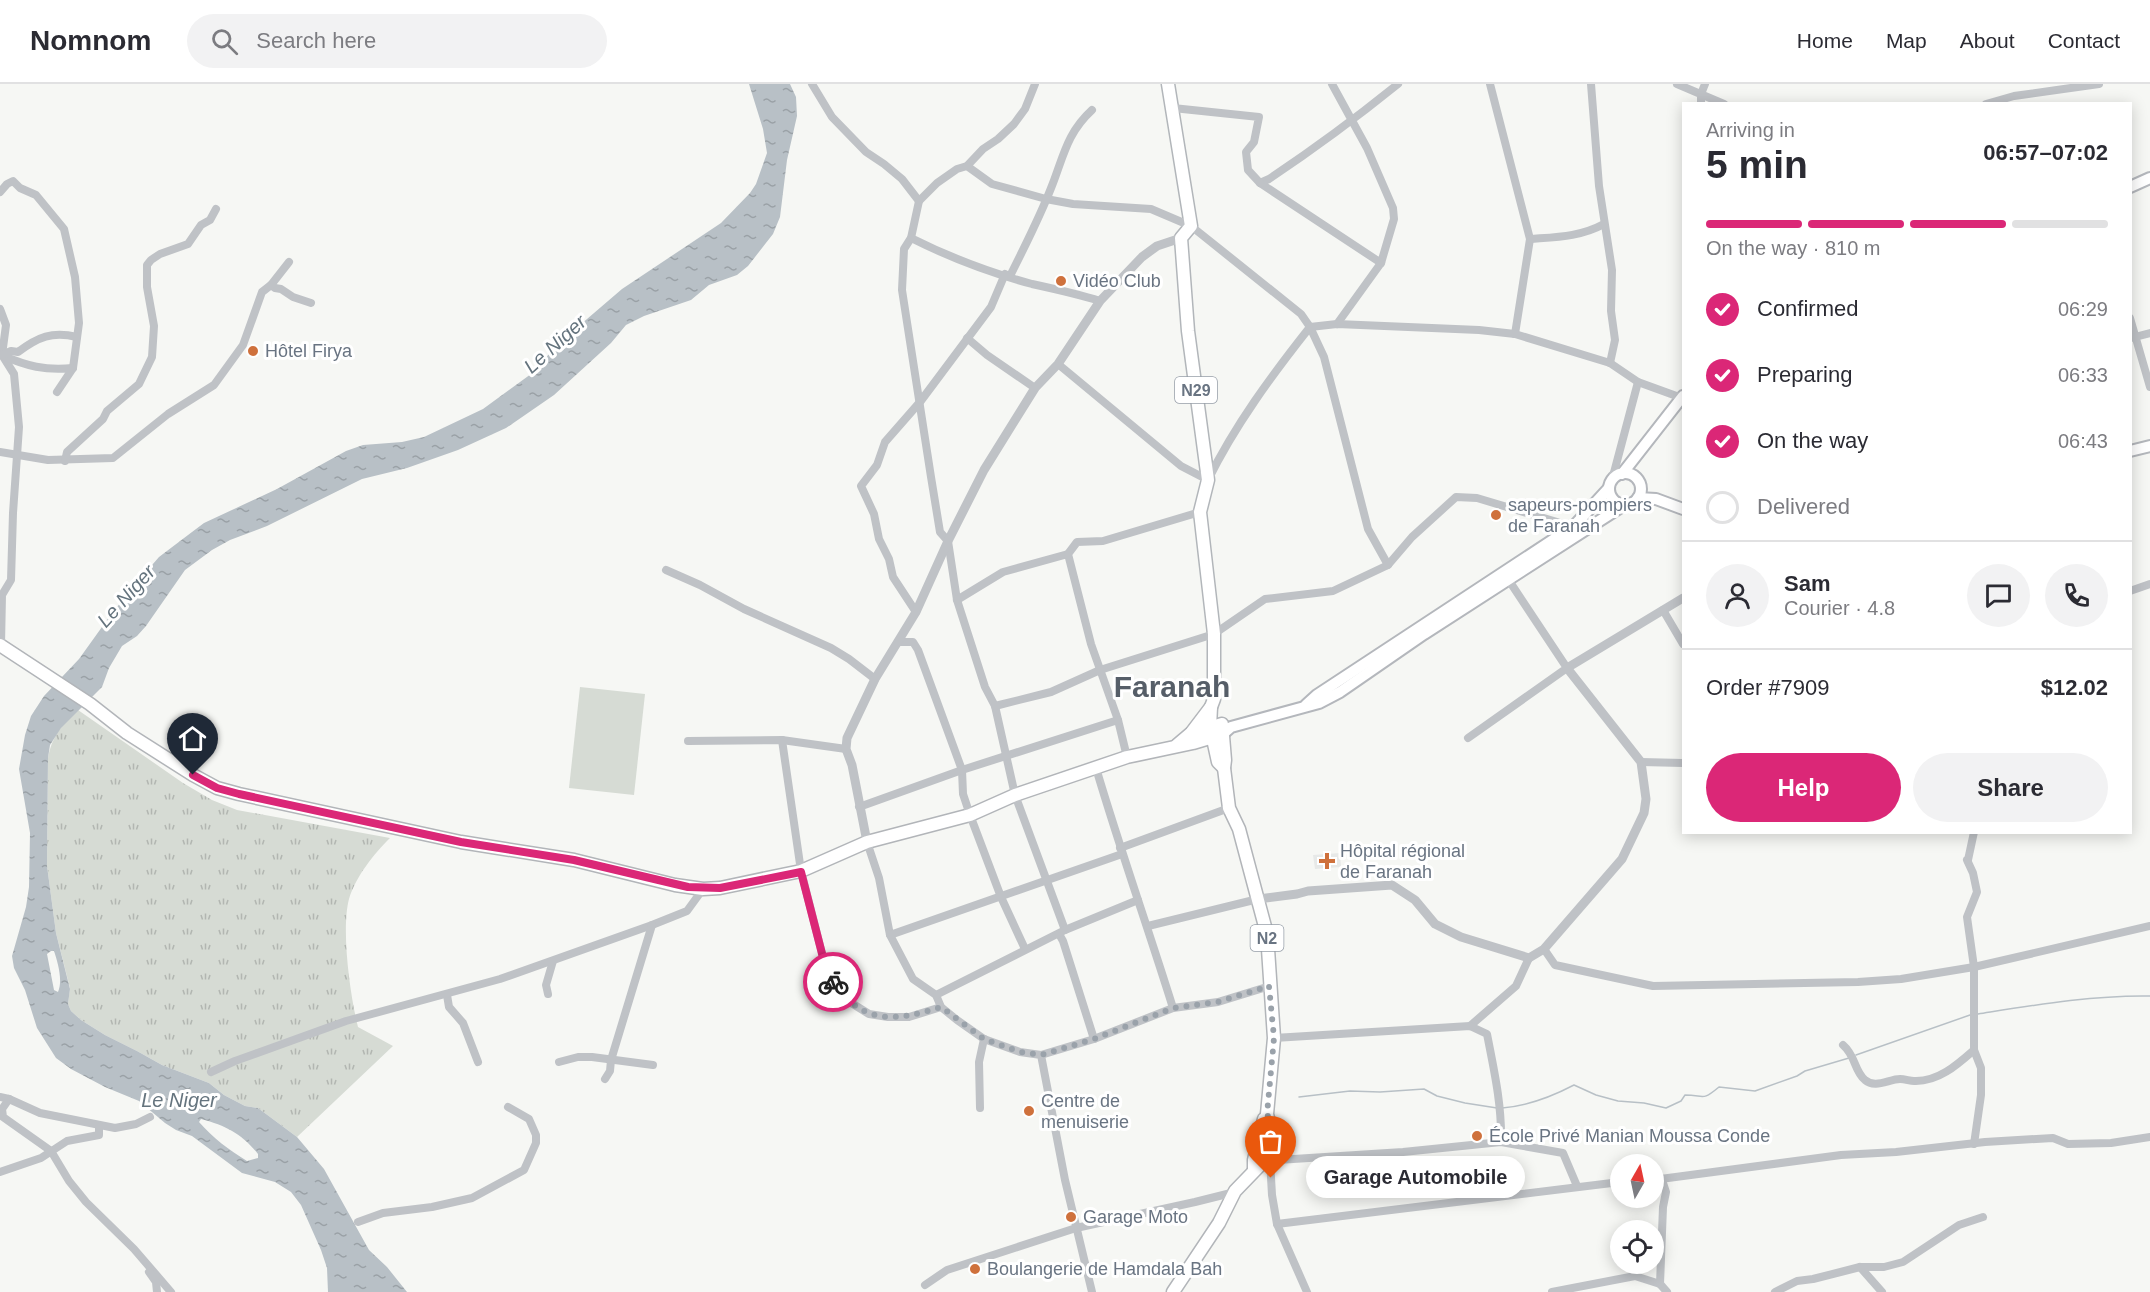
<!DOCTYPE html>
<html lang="en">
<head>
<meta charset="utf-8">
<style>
	:root { --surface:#fff; --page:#f2f2f3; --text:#2b2b33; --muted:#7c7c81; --line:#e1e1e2; --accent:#db2777 }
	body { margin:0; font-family:Arial,sans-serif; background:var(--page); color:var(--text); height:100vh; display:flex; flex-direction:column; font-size:22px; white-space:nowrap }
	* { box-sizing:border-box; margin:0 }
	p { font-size:20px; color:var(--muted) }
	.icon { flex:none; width:33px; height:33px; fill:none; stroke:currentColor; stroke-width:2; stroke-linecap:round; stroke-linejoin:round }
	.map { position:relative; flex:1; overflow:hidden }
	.sheet { position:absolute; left:1682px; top:18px; width:450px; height:732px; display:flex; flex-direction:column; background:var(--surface); border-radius:0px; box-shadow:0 3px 15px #0003 }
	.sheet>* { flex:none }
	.needle { width:39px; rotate:9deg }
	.controls { position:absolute; left:1610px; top:1070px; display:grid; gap:12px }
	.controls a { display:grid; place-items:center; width:54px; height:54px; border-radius:50%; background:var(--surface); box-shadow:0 3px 15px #0003; font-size:30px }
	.pin { position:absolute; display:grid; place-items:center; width:51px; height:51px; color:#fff; margin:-62px -26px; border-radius:50% 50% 50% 0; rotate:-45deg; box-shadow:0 0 6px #0007 }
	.pin .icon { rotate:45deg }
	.courier { position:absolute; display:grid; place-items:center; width:60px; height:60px; margin:-30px; border:4px solid #db2777; border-radius:50%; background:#fff; color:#222; box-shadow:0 2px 8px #0007 }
	.bubble { position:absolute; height:42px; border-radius:21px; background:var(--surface); box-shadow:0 3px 15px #0003; font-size:20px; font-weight:700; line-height:42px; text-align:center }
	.summary em { font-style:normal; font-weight:700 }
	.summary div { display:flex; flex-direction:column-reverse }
	.summary { display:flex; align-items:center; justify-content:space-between; height:102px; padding:0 24px }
	h1 { font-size:39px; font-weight:700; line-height:45px }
	.bar { display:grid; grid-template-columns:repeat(4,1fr); gap:9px 6px; align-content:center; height:72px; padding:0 24px }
	.bar i { height:8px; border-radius:4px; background:var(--line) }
	.bar .on { background:var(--accent) }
	.bar p { grid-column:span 4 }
	.line { display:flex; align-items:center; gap:15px; padding:0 24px; border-top:2px solid var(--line) }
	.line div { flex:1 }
	.round { display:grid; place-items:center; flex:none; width:63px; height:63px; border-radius:32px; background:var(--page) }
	ol { padding:0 24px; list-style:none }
	li { display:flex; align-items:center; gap:18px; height:66px }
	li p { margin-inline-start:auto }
	li .icon { padding:6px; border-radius:50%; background:var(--accent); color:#fff; stroke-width:4 }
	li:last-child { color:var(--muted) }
	li i { width:33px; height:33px; border:3px solid var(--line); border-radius:50% }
	.action { display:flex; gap:12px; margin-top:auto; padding:12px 24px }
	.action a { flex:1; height:69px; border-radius:36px; background:var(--accent); color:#fff; font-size:24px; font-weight:700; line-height:69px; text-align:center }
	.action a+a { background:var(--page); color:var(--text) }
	header { display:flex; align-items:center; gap:36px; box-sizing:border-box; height:84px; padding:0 30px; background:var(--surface); border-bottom:2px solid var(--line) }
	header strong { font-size:28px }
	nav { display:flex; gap:33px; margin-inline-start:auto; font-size:21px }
	.search { width:420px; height:54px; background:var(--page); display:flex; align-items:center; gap:15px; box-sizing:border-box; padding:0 21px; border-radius:33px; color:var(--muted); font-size:22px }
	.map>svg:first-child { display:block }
	.built { fill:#e7e9e8 }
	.grass { fill:url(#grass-tufts) }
	.park { fill:#d6dbd4 }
	.water { fill:url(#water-ripples); fill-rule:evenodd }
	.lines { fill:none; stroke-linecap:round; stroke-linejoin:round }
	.stream { stroke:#b8c0c6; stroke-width:1.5 }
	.secondary-casing { stroke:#b4b7bc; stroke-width:14 }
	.primary-casing { stroke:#b2b6ba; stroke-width:15 }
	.trunk-casing { stroke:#b2b5b9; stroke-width:15 }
	.minor { stroke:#bfc2c6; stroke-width:8 }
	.tertiary { stroke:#bfc2c6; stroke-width:9 }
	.secondary { stroke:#fff; stroke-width:10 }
	.primary { stroke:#fff; stroke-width:12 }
	.trunk { stroke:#fff; stroke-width:12 }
	.done { stroke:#9aa2aa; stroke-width:6; stroke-dasharray:0 10.8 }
	.route { stroke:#db2777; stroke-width:8 }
	.poi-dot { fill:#cf713c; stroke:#fff; stroke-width:2 }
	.labels { text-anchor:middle; stroke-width:6; stroke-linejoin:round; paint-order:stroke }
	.shield { fill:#fff; stroke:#969ea8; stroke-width:1.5 }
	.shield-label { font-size:16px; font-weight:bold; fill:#697482 }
	.poi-label { font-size:18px; fill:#697482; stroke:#fff; text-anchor:start }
	.water-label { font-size:20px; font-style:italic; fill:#65747e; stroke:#fff }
	.town-label { font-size:30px; font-weight:bold; fill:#565e68; stroke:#fff }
</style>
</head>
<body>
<header>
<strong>Nomnom</strong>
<div class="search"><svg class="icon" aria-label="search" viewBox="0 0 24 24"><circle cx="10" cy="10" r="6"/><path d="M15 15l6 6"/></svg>Search here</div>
<nav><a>Home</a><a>Map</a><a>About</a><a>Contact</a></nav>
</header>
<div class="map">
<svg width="2150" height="1208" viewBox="0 0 2150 1208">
	<defs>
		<pattern id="grass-tufts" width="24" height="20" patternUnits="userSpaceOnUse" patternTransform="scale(1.5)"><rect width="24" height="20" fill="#d6dbd4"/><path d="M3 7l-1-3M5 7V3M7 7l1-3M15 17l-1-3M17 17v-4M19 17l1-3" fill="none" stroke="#b2b6b1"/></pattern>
		<pattern id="water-ripples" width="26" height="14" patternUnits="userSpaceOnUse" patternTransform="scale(1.5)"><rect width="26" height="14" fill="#b8c0c6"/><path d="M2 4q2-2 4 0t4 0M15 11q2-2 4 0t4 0" fill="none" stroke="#9aa1a6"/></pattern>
	</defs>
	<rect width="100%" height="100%" fill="#f6f7f4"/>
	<polygon class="built" points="1340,769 1341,783 1315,785 1313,771"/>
	<path class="grass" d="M78,626l105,73 29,17 25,10 153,28c-16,16 -34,38 -41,61 -8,31 1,96 9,128l35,19 -96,91 -39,-29 -13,-2 -21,-11 -15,-12 -47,-18 -25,-14 -32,-16 -24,-15 -10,-9 -3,-7 2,-16 -14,-55 -9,-67 1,-108c3,-20 15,-36 30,-48z"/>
	<polygon class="park" points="580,603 645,610 634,711 569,704"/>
	<path class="water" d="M749,0h41l6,13 1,19 -10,44 -7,57 -7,17 -25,32 -11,9 -28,10 -18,15 -47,16 -18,9 -15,18 -57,52 -48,33 -48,22 -51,18 -45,11 -95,47 -37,14 -18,10 -27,20 -39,56 -9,10 -15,10 -13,22 -7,19 -41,41 -11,17 -2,13 -1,108 9,67 14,56 -2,15 3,7 10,9 24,15 32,16 25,14 47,18 15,12 21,11 13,2 39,29 27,32 45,81 18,17 20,25h-79l-1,-24 -6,-18 -20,-45 -10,-13 -16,-10 -33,-9 -50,-37 -16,-6 -11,-7 -26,-22 -34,-14 -34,-18 -15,-11 -19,-30 -12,-38 -11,-22 -2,-12 14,-49 3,-20 1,-54 -11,-64 6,-34 6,-19 13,-20 35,-37 33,-46 34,-41 13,-15 33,-25 12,-9 73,-34 69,-38 17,-6 39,-3 22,-5 59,-28 48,-35 28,-31 63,-54 99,-66 29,-30 6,-9 11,-31 -4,-24zM51,867h3c4,12 9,30 4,41l-4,-2 -7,-36zM201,1035c26,7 41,15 57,35v4l-11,3c-18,-11 -34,-23 -48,-39z"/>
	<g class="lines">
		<g class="stream">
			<path d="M1978,930c57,-9 115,-19 172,-18"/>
			<polyline points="1856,971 1970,931"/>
			<polyline points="1299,1013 1350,1007 1380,1008 1424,1005 1437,1012 1465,1019 1497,1024"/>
			<path d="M1502,1024c24,-2 51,-12 72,-23l22,10 22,6 26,2 22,5 15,-7 4,-6c20,0 16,7 34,-8l36,4 42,-15 8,-5 44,-13"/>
		</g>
		<g class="secondary-casing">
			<g id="secondary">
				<polyline points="2130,103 2150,94"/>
				<polyline points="2130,367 2150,362"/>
				<circle cx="1625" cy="405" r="16"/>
				<polyline points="1622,390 1683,312"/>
				<polyline points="1638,414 1656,415 1683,425"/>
				<polyline points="1306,621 1317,611 1574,442 1609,404"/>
				<polyline points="1223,650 1231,643 1319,619 1340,608 1424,550 1624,421"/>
			</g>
		</g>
		<g class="primary-casing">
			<polyline id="primary" points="1168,0 1191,142 1181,154 1188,247 1208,396 1200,428 1214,550 1214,615 1211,623 1210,643"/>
		</g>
		<g class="trunk-casing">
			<g id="trunk">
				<polyline points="0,561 90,620 127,649 193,691 217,704 239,710 461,758 574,776 675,801 703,805 720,804 801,787 867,758 970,731 1015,711 1127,673 1193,659 1223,650"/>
				<polyline points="1211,646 1218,678 1224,684"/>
				<polyline points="1192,648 1211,623"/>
				<polyline points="1254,1086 1254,1076 1264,1035"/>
				<polyline points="1173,1208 1219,1139 1235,1107 1264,1077 1267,1068 1269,1039 1267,1030 1274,954 1267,850 1239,745 1229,724 1224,684 1225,676 1222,640 1190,650 1177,661"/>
			</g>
		</g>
		<g class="minor">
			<polyline points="812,0 832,33 866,68 884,80 902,95 919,117"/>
			<polyline points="1035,0 1025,25 1014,40 998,55 983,65 967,82 957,85 937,99 919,117 911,154 904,165 902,206 931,393 940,448 948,457 957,516 985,603 995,622 1015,711 1065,846"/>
			<path d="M1332,0l35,64 26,60 1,11 -13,44 -121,-80 9,-4c45,-30 87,-61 129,-95"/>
			<polyline points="1490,0 1530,155 1515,250"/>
			<polyline points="1591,0 1599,102 1612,186 1611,227 1615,256 1610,279"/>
			<polyline points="1677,0 1724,20"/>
			<polyline points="1701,20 1701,10 1705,0"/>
			<polyline points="1986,20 2014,12 2099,0"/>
			<polyline points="1173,24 1259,33 1254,58 1246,68 1248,86 1260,99"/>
			<polyline points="967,82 992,100 1046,115 1073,120 1151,125 1191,142 1301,230 1310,243 1324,273 1368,445 1388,481"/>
			<polyline points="0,108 7,100 13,97 20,104 36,111 64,145 75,193 79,239 73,284 57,308"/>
			<path d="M911,154c38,19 80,35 121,46 23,5 46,10 68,17"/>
			<path d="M1530,155c26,-2 50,-2 74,-15"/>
			<path d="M1010,192c15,-30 31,-61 43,-93 11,-29 15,-51 39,-73"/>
			<polyline points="271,201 275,204 281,205 293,213 311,219"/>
			<polyline points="0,225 6,241 2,271 14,290 19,343 13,429 11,496 2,511 1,561"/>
			<polyline points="2130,234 2150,303"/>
			<polyline points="1337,240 1381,179"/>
			<polyline points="967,254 987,271 1035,304"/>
			<polyline points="2131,254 2150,249"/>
			<path d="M1,271c26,11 44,16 72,13"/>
			<path d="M2,271l9,-4 7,1c20,-15 34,-21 59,-15"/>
			<path d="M1058,280l123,102 27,14c27,-55 64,-105 102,-153l27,-3 142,6 36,4 95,29 28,19 44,16"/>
			<polyline points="0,368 48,376 113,374 168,330 214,301 243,261 262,208 271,201 289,178"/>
			<polyline points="65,377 67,368 103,335 107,327 139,300 152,273 154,242 147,203 147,181 151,176 160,170 188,160 201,141 210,136 216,125"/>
			<polyline points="1612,396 1638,298"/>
			<polyline points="666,486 700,501 744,525 831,564 849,575 875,595"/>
			<polyline points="2130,507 2150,500"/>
			<polyline points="957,516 1003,488 1068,470"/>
			<polyline points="1663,526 1683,560"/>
			<polyline points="916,528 893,493 889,475 879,455 874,430 861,402 877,381 885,358 920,318 991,223 1005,190"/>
			<polyline points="898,558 913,558 918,566 962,686 963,710 970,731 1001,813 1025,865"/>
			<polyline points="995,622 1051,608 1100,586 1214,550 1265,515 1333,507 1388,481 1412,453 1456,413 1477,414 1577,444"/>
			<polyline points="1468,654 1567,584 1506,492"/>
			<polyline points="782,656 801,787 827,889 845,915 869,930 888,933 909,933 941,923"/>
			<polyline points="688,657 782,656 846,665"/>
			<polyline points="1127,673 1118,636 1091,560 1068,470 1077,458 1103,457 1200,428"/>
			<polyline points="1641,678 1683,679"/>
			<path d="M1096,684c24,81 52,160 77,240"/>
			<polyline points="859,723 962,686 1118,636"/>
			<polyline points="867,758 879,794 890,851 913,895 936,911 941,923 957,936 984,955 1020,968 1041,971 1065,1096 1092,1208"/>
			<polyline points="1120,764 1229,724"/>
			<polyline points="1968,776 1974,748"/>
			<polyline points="1148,842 1258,815"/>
			<polyline points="1059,850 1063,857 1094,955"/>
			<polyline points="890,851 1122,770"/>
			<polyline points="1544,865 1555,881 1653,902 1858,898 1901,895 1974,883 2150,842"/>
			<polyline points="548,910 546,901 553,877"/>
			<polyline points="447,911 449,923 463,939 478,978"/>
			<polyline points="936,911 1065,846 1138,816"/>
			<polyline points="1470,942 1516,902 1529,874"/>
			<path d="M1274,954l196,-12 17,8c7,36 15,71 14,108"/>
			<path d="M1843,961c13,11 11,26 22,35 10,9 24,-1 35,-1 5,0 10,2 14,2 24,1 43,-16 60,-31v-83l-7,-50 10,-25 -4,-19 -6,-13"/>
			<polyline points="1041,971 1094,955 1173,924 1218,918 1270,902"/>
			<polyline points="559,978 578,973 592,973 653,981"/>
			<polyline points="211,988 235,977 346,937 500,895 652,841 687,827 703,805"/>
			<polyline points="605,995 610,987 611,976 652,841"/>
			<polyline points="0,1013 9,1015 2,1025 3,1033 51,1067 69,1097 86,1118 134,1165 171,1208"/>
			<polyline points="9,1015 40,1029 115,1044 136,1040 150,1033"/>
			<polyline points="980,1024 979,978 984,955"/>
			<polyline points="1974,1060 1981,1011 1981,984 1974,966"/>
			<polyline points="1270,1076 1272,1111 1277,1140 1307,1208"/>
			<polyline points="1261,1077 1403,1068 1501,1058 1563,1069 1577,1102"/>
			<polyline points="0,1088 41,1074 67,1057 99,1051 99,1042"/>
			<polyline points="1653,1096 1841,1071 1896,1068 1985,1058 2053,1054 2068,1060 2111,1059 2150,1053"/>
			<polyline points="1662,1096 1666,1108 1663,1123 1660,1200 1667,1208"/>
			<polyline points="358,1138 383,1129 432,1123 472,1114 524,1086 536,1059 536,1051 529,1035 508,1023"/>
			<polyline points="1277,1140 1620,1098"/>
			<polyline points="1860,1183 1882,1208"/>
			<polyline points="149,1188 156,1198 157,1208"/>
			<polyline points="925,1201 947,1186 1076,1144 1195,1118 1235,1108"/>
			<polyline points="1552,1208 1635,1192 1660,1200"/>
			<polyline points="1775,1208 1797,1197 1813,1195 1860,1183 1884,1183 1903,1178 1959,1141 1983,1133"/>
		</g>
		<g class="tertiary">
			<polyline points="867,758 852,681 846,665 847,654 875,595 916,528 948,457 984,386 1035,304 1058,280 1100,217 1142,173 1157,162 1181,154"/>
			<polyline points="1258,815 1297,810 1308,807 1392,801 1415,816 1435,840 1461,853 1529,874 1544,865 1622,775 1644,729 1646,715 1641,678 1567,584 1683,514"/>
		</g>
		<use href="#secondary" class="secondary"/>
		<use href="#primary" class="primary"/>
		<use href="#trunk" class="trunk"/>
	</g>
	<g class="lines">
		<path class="done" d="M833,898c30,44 63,39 108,25l43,32 36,13 21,3 53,-16 79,-31 45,-6 51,-16 5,52 -7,76c6,13 2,34 -3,47l6,-1 1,18"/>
		<polyline class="route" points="193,691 217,704 239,710 461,758 574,776 688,803 720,804 801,788 827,889 833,898"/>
	</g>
	<g class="poi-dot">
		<circle cx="1061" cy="197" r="6"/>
		<circle cx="253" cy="267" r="6"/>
		<circle cx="1496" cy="431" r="6"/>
		<path d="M1324 768h6v6h6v6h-6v6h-6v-6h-6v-6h6z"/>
		<circle cx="1029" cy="1027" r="6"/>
		<circle cx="1477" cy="1052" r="6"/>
		<circle cx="1071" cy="1133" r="6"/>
		<circle cx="975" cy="1185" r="6"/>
	</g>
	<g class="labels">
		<g class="shield">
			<rect x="1175" y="293" width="42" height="26" rx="4.5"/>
			<rect x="1250.5" y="841" width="33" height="26" rx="4.5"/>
		</g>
		<g class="shield-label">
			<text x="1196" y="312">N29</text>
			<text x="1267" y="860">N2</text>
		</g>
		<g class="poi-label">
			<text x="1073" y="203">Vidéo Club</text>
			<text x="265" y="273">Hôtel Firya</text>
			<text x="1508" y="427">sapeurs-pompiers<tspan x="1508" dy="21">de Faranah</tspan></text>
			<text x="1340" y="773">Hôpital régional<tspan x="1340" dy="21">de Faranah</tspan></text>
			<text x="1041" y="1023">Centre de<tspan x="1041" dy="21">menuiserie</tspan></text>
			<text x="1489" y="1058">École Privé Manian Moussa Conde</text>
			<text x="1083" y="1139">Garage Moto</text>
			<text x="987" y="1191">Boulangerie de Hamdala Bah</text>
		</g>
		<g class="water-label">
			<text transform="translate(555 260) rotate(-42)" y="7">Le Niger</text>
			<text transform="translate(126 512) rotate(-48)" y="7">Le Niger</text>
			<text x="179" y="1023">Le Niger</text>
		</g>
		<g class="town-label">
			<text x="1172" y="613">Faranah</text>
		</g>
	</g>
</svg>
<div class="controls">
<a><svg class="needle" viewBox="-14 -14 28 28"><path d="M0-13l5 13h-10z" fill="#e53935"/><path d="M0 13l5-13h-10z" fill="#7c7c81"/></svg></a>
<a><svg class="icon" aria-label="locate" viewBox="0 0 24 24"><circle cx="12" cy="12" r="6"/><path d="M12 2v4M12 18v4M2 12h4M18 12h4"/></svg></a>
</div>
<div class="pin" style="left:1271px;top:1094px;background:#ea580c"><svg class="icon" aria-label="bag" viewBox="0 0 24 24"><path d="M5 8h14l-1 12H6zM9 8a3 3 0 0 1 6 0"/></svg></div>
<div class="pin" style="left:193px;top:691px;background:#1f2937"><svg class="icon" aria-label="home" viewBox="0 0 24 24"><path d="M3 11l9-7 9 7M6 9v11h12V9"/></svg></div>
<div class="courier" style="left:833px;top:898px"><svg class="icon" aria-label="bike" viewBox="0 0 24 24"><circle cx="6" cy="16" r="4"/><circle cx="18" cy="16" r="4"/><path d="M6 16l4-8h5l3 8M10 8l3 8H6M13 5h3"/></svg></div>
<div class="bubble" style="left:1306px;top:1072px;width:219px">Garage Automobile</div>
<section class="sheet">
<div class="summary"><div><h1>5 min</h1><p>Arriving in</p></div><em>06:57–07:02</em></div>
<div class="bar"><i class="on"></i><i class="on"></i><i class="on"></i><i></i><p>On the way · 810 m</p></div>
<ol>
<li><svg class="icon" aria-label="check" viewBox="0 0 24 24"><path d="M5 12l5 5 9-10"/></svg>Confirmed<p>06:29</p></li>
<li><svg class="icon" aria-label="check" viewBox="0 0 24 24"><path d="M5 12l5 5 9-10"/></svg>Preparing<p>06:33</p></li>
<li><svg class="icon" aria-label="check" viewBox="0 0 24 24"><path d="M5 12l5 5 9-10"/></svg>On the way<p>06:43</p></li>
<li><i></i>Delivered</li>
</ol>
<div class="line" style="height:108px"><a class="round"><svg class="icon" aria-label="person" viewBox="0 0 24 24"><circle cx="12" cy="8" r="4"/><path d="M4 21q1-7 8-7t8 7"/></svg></a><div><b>Sam</b><p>Courier · 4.8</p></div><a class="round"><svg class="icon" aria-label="chat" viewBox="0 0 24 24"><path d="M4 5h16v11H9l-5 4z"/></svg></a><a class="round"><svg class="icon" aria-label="phone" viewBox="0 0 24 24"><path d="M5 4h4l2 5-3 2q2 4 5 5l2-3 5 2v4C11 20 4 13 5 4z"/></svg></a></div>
<div class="line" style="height:78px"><div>Order #7909</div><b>$12.02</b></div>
<div class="action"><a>Help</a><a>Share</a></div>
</section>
</div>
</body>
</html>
